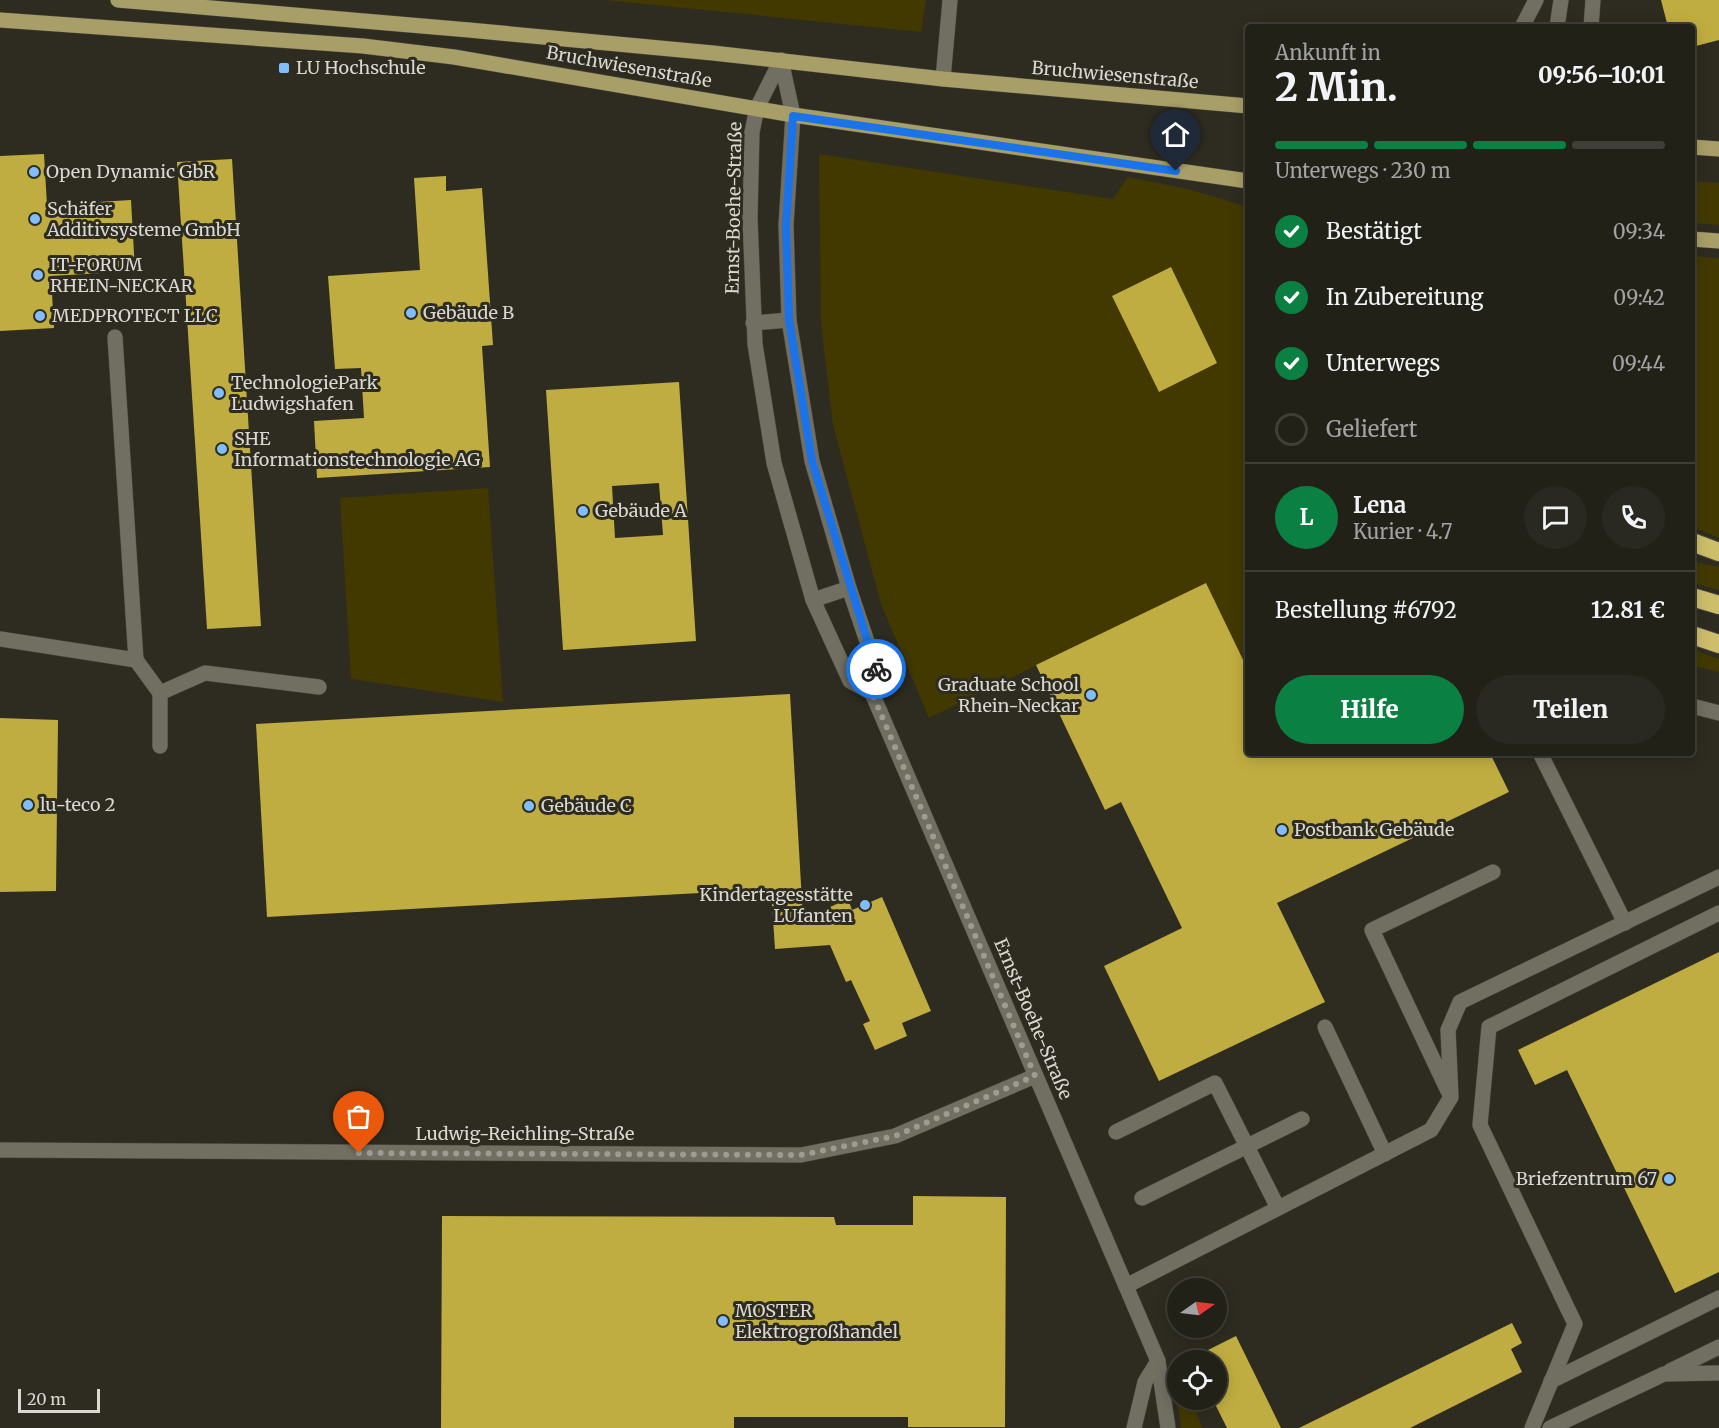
<!DOCTYPE html>
<html lang="de">
<head>
<meta charset="utf-8">
<style>
	:root { --surface:#222118; --page:#2a2921; --text:#f1f3f6; --muted:#a2a3a2; --line:#3f3e37; --accent:#0b8043 }
	body { margin:0; font-family:Merriweather,serif; background:var(--page); color:var(--text); height:100vh; display:flex; flex-direction:column; font-size:22px; white-space:nowrap }
	* { box-sizing:border-box; margin:0 }
	p { font-size:20px; color:var(--muted) }
	.icon { flex:none; width:33px; height:33px; fill:none; stroke:currentColor; stroke-width:2; stroke-linecap:round; stroke-linejoin:round }
	.map { position:relative; flex:1; overflow:hidden }
	.details { position:absolute; left:1245px; top:24px; width:450px; height:732px; display:flex; flex-direction:column; background:var(--surface); border-radius:6px; box-shadow:0 3px 15px #0003,0 0 0 2px var(--line) }
	.details>* { flex:none }
	.needle { width:39px; rotate:76deg }
	.fabs { position:absolute; left:1167px; top:1278px; display:grid; gap:12px }
	.fabs a { display:grid; place-items:center; width:60px; height:60px; border-radius:50%; background:var(--surface); box-shadow:0 3px 15px #0003,0 0 0 2px var(--line); font-size:30px }
	.scale { position:absolute; left:18px; bottom:15px; width:82px; box-sizing:border-box; padding-left:6px; border:3px solid #d9d8d1; border-top:0; font-size:16px; line-height:21px; white-space:nowrap; color:#d9d8d1; -webkit-text-stroke:4px #2e2c20; paint-order:stroke }
	.pin { position:absolute; display:grid; place-items:center; width:51px; height:51px; color:#fff; margin:-62px -26px; border-radius:50% 50% 50% 0; rotate:-45deg; box-shadow:0 0 6px #0007 }
	.pin .icon { rotate:45deg }
	.courier { position:absolute; display:grid; place-items:center; width:60px; height:60px; margin:-30px; border:4px solid #1a73e8; border-radius:50%; background:#fff; color:#222; box-shadow:0 2px 8px #0007 }
	.summary em { font-style:normal; font-weight:800 }
	.summary div { display:flex; flex-direction:column-reverse }
	.summary { display:flex; align-items:center; justify-content:space-between; height:102px; padding:0 30px }
	h1 { font-size:39px; font-weight:800; line-height:45px }
	.bar { display:grid; grid-template-columns:repeat(4,1fr); gap:9px 6px; align-content:center; height:72px; padding:0 30px }
	.bar i { height:8px; border-radius:4px; background:var(--line) }
	.bar .active { background:var(--accent) }
	.bar p { grid-column:span 4 }
	.line { display:flex; align-items:center; gap:15px; padding:0 30px; border-top:2px solid var(--line) }
	.line div { flex:1 }
	.round { display:grid; place-items:center; flex:none; width:63px; height:63px; border-radius:32px; background:var(--page) }
	ol { padding:0 30px; list-style:none }
	li { display:flex; align-items:center; gap:18px; height:66px }
	li p { margin-inline-start:auto }
	li .icon { padding:6px; border-radius:50%; background:var(--accent); color:#fff; stroke-width:4 }
	li:last-child { color:var(--muted) }
	li i { width:33px; height:33px; border:3px solid var(--line); border-radius:50% }
	.cta { display:flex; gap:12px; margin-top:auto; padding:12px 30px }
	.cta a { flex:1; height:69px; border-radius:36px; background:var(--accent); color:#fff; font-size:24px; font-weight:800; line-height:69px; text-align:center }
	.cta a+a { background:var(--page); color:var(--text) }
	.map>svg:first-child { display:block }
	.green { fill:#423900 }
	.building { fill:#c0ad41; fill-rule:evenodd }
	.lines { fill:none; stroke-linecap:round; stroke-linejoin:round }
	.minor-casing { stroke:#49473e; stroke-width:16 }
	.major-casing { stroke:#49473e; stroke-width:16 }
	.highway-casing { stroke:#49473e; stroke-width:20 }
	.minor { stroke:#716f62; stroke-width:15 }
	.major { stroke:#a89e67; stroke-width:15 }
	.highway { stroke:#cdbe6b; stroke-width:18 }
	.done { stroke:#9d9c93; stroke-width:6; stroke-dasharray:0 10.8 }
	.route { stroke:#1a73e8; stroke-width:8 }
	.poi-dot { fill:#80bdfa; stroke:#2e2c20; stroke-width:2 }
	.labels { text-anchor:middle; stroke-width:6; stroke-linejoin:round; paint-order:stroke }
	.street-label { font-size:18px; fill:#d9d8d1; stroke:#2e2c20 }
	.poi-label { font-size:18px; fill:#d9d8d1; stroke:#2e2c20; text-anchor:start }
</style>
</head>
<body>
<div class="map">
<svg width="1719" height="1428" viewBox="0 0 1719 1428">
	<rect width="100%" height="100%" fill="#2e2c20"/>
	<g class="green">
		<polygon points="605,0 926,0 921,32"/>
		<polygon points="819,154 1113,199 1128,177 1188,189 1248,207 1248,670 1206,583 929,718 881,604 833,425 821,324"/>
		<polygon points="1692,181 1719,183 1719,225 1692,223"/>
		<polygon points="1692,256 1719,258 1719,538 1692,527"/>
		<polygon points="488,488 503,702 351,679 340,498"/>
		<polygon points="1692,561 1719,567 1719,590 1692,583"/>
		<polygon points="1692,649 1719,659 1719,672 1692,665"/>
		<polygon points="1174,1374 1177,1375 1178,1400 1193,1400 1202,1428 1181,1428"/>
	</g>
	<g class="building">
		<polygon points="1661,0 1719,0 1719,40 1692,47 1692,27 1668,27"/>
		<polygon points="44,154 47,205 131,200 135,271 51,276 54,328 0,331 0,156"/>
		<polygon points="232,159 261,626 207,629 177,162"/>
		<polygon points="446,176 446,191 482,188 493,345 482,346 490,467 317,478 314,421 364,418 361,368 335,369 328,276 420,270 414,178"/>
		<polygon points="1171,267 1217,363 1159,392 1112,296"/>
		<path d="M679,382l17,259 -133,9 -17,-260zM659,483l4,52 -48,3 -3,-52z"/>
		<polygon points="1206,583 1248,670 1248,753 1490,753 1509,792 1277,903 1325,1002 1159,1081 1104,966 1182,928 1121,802 1105,810 1036,665"/>
		<polygon points="790,694 803,919 848,899 852,910 882,897 931,1011 902,1023 907,1036 875,1050 863,1024 870,1021 851,980 846,982 830,945 775,949 771,889 267,917 256,724"/>
		<polygon points="0,718 58,720 56,891 0,892"/>
		<polygon points="1719,952 1719,1272 1675,1293 1567,1070 1535,1085 1518,1050"/>
		<polygon points="913,1196 1006,1197 1005,1427 908,1427 908,1417 734,1417 734,1428 441,1428 442,1216 834,1217 836,1225 913,1225"/>
		<polygon points="1512,1323 1522,1343 1511,1349 1522,1372 1410,1428 1299,1428"/>
		<polygon points="1236,1336 1281,1428 1227,1428 1213,1400 1216,1400 1216,1360 1193,1360 1192,1358"/>
	</g>
	<g class="lines">
		<g class="minor-casing">
			<g id="minor">
				<polyline points="1522,27 1536,0"/>
				<polyline points="1557,27 1561,0"/>
				<polyline points="1591,27 1593,0"/>
				<polyline points="781,60 793,115 786,225 789,320 812,461 849,588 876,668 872,693 1158,1361 1168,1428"/>
				<polyline points="781,60 757,108 752,132 750,218 755,344 774,463 813,600 850,681 872,693"/>
				<polyline points="943,79 950,0"/>
				<polyline points="753,323 789,320"/>
				<polyline points="115,337 136,660"/>
				<polyline points="813,600 849,588"/>
				<polyline points="0,639 136,660 160,693"/>
				<polyline points="160,693 205,673 319,687"/>
				<polyline points="160,693 160,746"/>
				<polyline points="1692,706 1719,713"/>
				<polyline points="1540,753 1625,923"/>
				<polyline points="1325,1027 1385,1154"/>
				<polyline points="1448,1091 1372,930 1493,872"/>
				<polyline points="1116,1132 1215,1083 1278,1208"/>
				<polyline points="0,1150 801,1155 895,1136 1035,1076"/>
				<polyline points="1142,1198 1302,1119"/>
				<polyline points="1126,1286 1431,1130 1451,1097 1448,1030 1460,1002 1719,877"/>
				<polyline points="1670,1371 1719,1347"/>
				<polyline points="1551,1381 1719,1298"/>
				<polyline points="1134,1428 1145,1382 1158,1361"/>
				<polyline points="1532,1428 1575,1324 1480,1125 1489,1027 1719,913"/>
				<polyline points="1550,1428 1664,1374 1719,1373"/>
			</g>
		</g>
		<g class="major-casing">
			<g id="major">
				<polyline points="118,0 469,30 713,53 943,79 1248,106"/>
				<polyline points="0,20 363,46 454,57 793,115 1248,181"/>
				<polyline points="1692,147 1719,149"/>
				<polyline points="1692,239 1719,241"/>
			</g>
		</g>
		<g class="highway-casing">
			<g id="highway">
				<polyline points="1692,542 1719,552"/>
				<polyline points="1692,597 1719,605"/>
				<polyline points="1692,635 1719,644"/>
			</g>
		</g>
		<use href="#minor" class="minor"/>
		<use href="#major" class="major"/>
		<use href="#highway" class="highway"/>
	</g>
	<g class="lines">
		<polyline class="done" points="359,1153 801,1155 895,1136 1035,1076 872,693 876,669"/>
		<polyline class="route" points="876,669 812,461 789,320 786,225 793,116 1176,171"/>
	</g>
	<g class="poi-dot">
		<rect x="278" y="62" width="12" height="12" rx="3"/>
		<circle cx="34" cy="172" r="6"/>
		<circle cx="35" cy="219" r="6"/>
		<circle cx="38" cy="275" r="6"/>
		<circle cx="411" cy="313" r="6"/>
		<circle cx="40" cy="316" r="6"/>
		<circle cx="219" cy="393" r="6"/>
		<circle cx="222" cy="449" r="6"/>
		<circle cx="583" cy="511" r="6"/>
		<circle cx="1091" cy="695" r="6"/>
		<circle cx="28" cy="805" r="6"/>
		<circle cx="529" cy="806" r="6"/>
		<circle cx="1282" cy="830" r="6"/>
		<circle cx="865" cy="905" r="6"/>
		<circle cx="1669" cy="1179" r="6"/>
		<circle cx="723" cy="1321" r="6"/>
	</g>
	<g class="labels">
		<g class="street-label">
			<text transform="translate(629 67) rotate(10)" y="6">Bruchwiesenstraße</text>
			<text transform="translate(1115 75) rotate(5)" y="6">Bruchwiesenstraße</text>
			<text transform="translate(734 208) rotate(-89)" y="6">Ernst-Boehe-Straße</text>
			<text transform="translate(1033 1019) rotate(67)" y="6">Ernst-Boehe-Straße</text>
			<text x="525" y="1140">Ludwig-Reichling-Straße</text>
		</g>
		<g class="poi-label">
			<text x="296" y="74">LU Hochschule</text>
			<text x="46" y="178">Open Dynamic GbR</text>
			<text x="47" y="215">Schäfer<tspan x="47" dy="21">Additivsysteme GmbH</tspan></text>
			<text x="50" y="271">IT-FORUM<tspan x="50" dy="21">RHEIN-NECKAR</tspan></text>
			<text x="423" y="319">Gebäude B</text>
			<text x="52" y="322">MEDPROTECT LLC</text>
			<text x="231" y="389">TechnologiePark<tspan x="231" dy="21">Ludwigshafen</tspan></text>
			<text x="234" y="445">SHE<tspan x="234" dy="21">Informationstechnologie AG</tspan></text>
			<text x="595" y="517">Gebäude A</text>
			<text x="1079" y="691" text-anchor="end">Graduate School<tspan x="1079" dy="21">Rhein-Neckar</tspan></text>
			<text x="40" y="811">lu-teco 2</text>
			<text x="541" y="812">Gebäude C</text>
			<text x="1294" y="836">Postbank Gebäude</text>
			<text x="853" y="901" text-anchor="end">Kindertagesstätte<tspan x="853" dy="21">LUfanten</tspan></text>
			<text x="1657" y="1185" text-anchor="end">Briefzentrum 67</text>
			<text x="735" y="1317">MOSTER<tspan x="735" dy="21">Elektrogroßhandel</tspan></text>
		</g>
	</g>
</svg>
<div class="fabs">
<a><svg class="needle" viewBox="-14 -14 28 28"><path d="M0-13l5 13h-10z" fill="#e53935"/><path d="M0 13l5-13h-10z" fill="#a2a3a2"/></svg></a>
<a><svg class="icon" aria-label="locate" viewBox="0 0 24 24"><circle cx="12" cy="12" r="6"/><path d="M12 2v4M12 18v4M2 12h4M18 12h4"/></svg></a>
</div>
<div class="scale">20 m</div>
<div class="pin" style="left:359px;top:1153px;background:#ea580c"><svg class="icon" aria-label="bag" viewBox="0 0 24 24"><path d="M5 8h14l-1 12H6zM9 8a3 3 0 0 1 6 0"/></svg></div>
<div class="pin" style="left:1176px;top:171px;background:#1f2937"><svg class="icon" aria-label="home" viewBox="0 0 24 24"><path d="M3 11l9-7 9 7M6 9v11h12V9"/></svg></div>
<div class="courier" style="left:876px;top:669px"><svg class="icon" aria-label="bike" viewBox="0 0 24 24"><circle cx="6" cy="16" r="4"/><circle cx="18" cy="16" r="4"/><path d="M6 16l4-8h5l3 8M10 8l3 8H6M13 5h3"/></svg></div>
<section class="details">
<div class="summary"><div><h1>2 Min.</h1><p>Ankunft in</p></div><em>09:56–10:01</em></div>
<div class="bar"><i class="active"></i><i class="active"></i><i class="active"></i><i></i><p>Unterwegs · 230 m</p></div>
<ol>
<li><svg class="icon" aria-label="check" viewBox="0 0 24 24"><path d="M5 12l5 5 9-10"/></svg>Bestätigt<p>09:34</p></li>
<li><svg class="icon" aria-label="check" viewBox="0 0 24 24"><path d="M5 12l5 5 9-10"/></svg>In Zubereitung<p>09:42</p></li>
<li><svg class="icon" aria-label="check" viewBox="0 0 24 24"><path d="M5 12l5 5 9-10"/></svg>Unterwegs<p>09:44</p></li>
<li><i></i>Geliefert</li>
</ol>
<div class="line" style="height:108px"><b class="round" style="background:var(--accent);color:#fff">L</b><div><b>Lena</b><p>Kurier · 4.7</p></div><a class="round"><svg class="icon" aria-label="chat" viewBox="0 0 24 24"><path d="M4 5h16v11H9l-5 4z"/></svg></a><a class="round"><svg class="icon" aria-label="phone" viewBox="0 0 24 24"><path d="M5 4h4l2 5-3 2q2 4 5 5l2-3 5 2v4C11 20 4 13 5 4z"/></svg></a></div>
<div class="line" style="height:78px"><div>Bestellung #6792</div><b>12.81 €</b></div>
<div class="cta"><a>Hilfe</a><a>Teilen</a></div>
</section>
</div>
</body>
</html>
